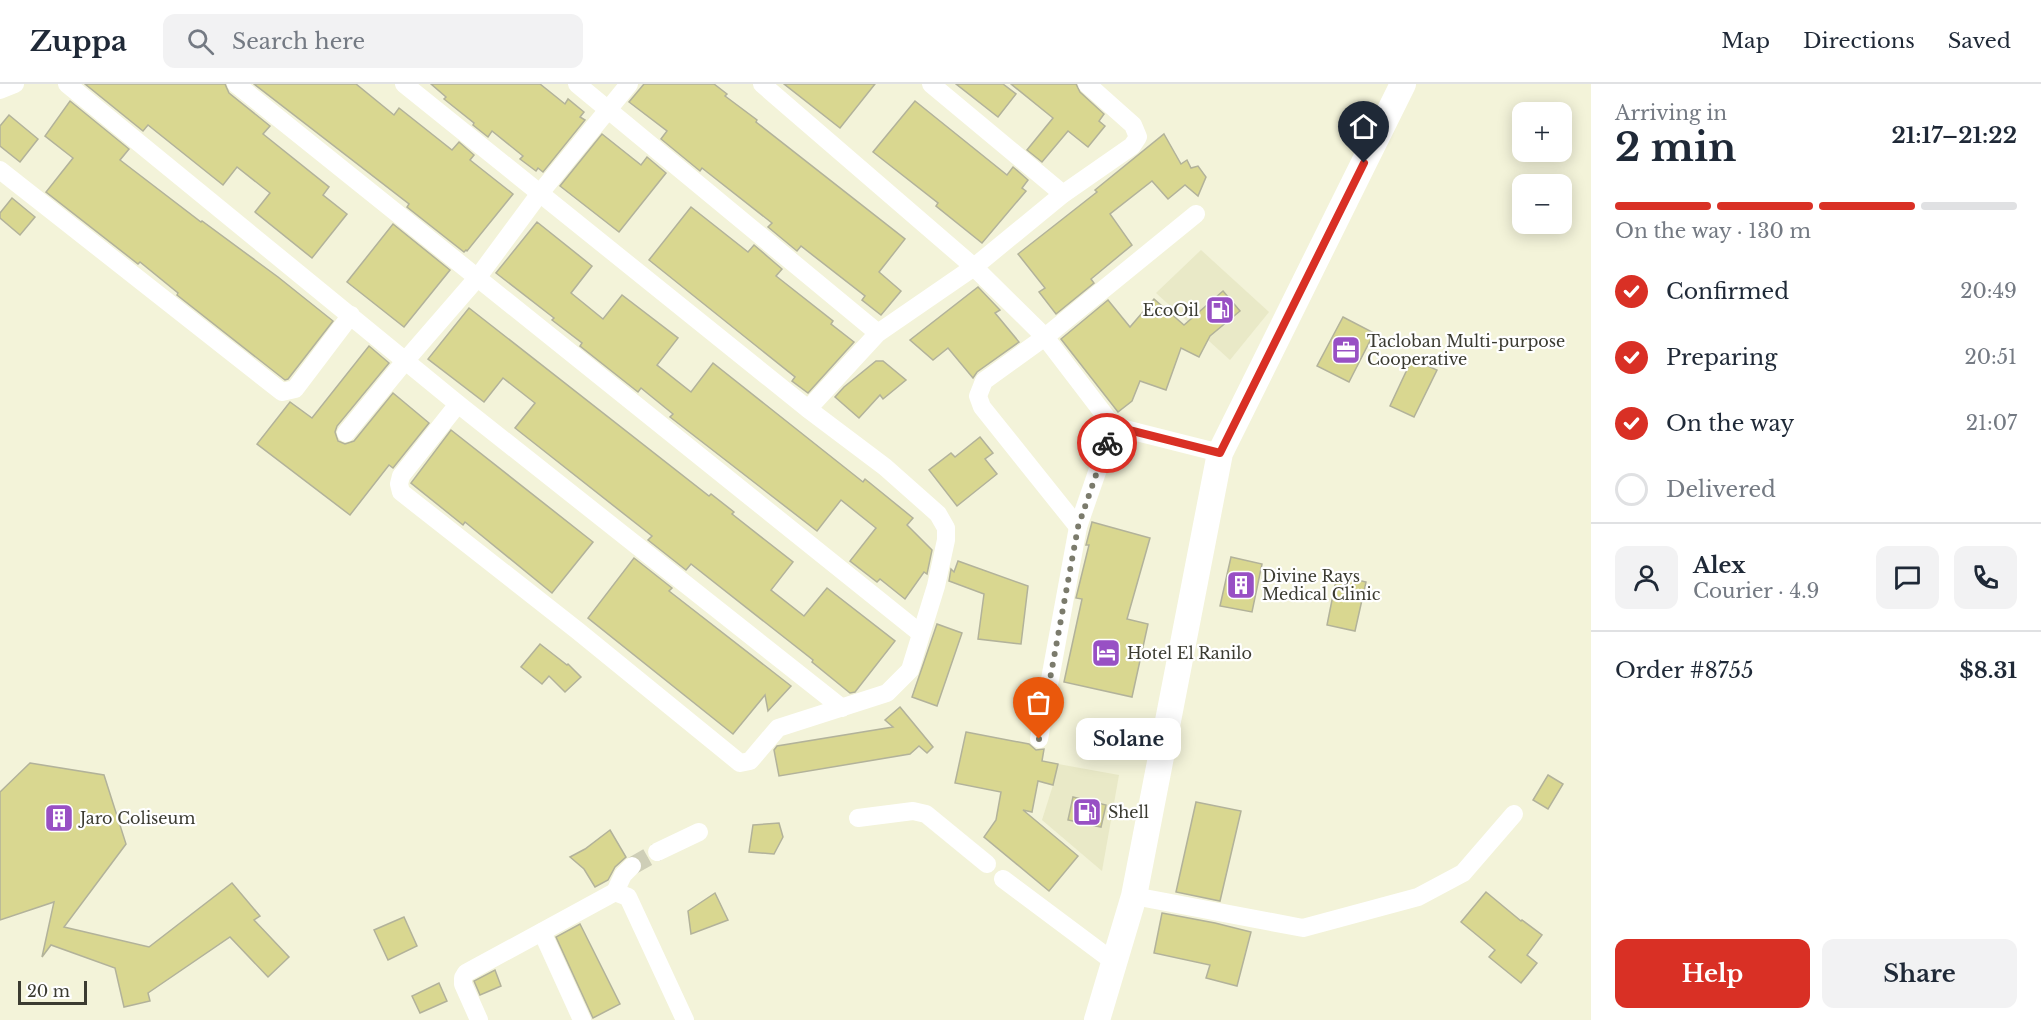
<!DOCTYPE html>
<html lang="en">
<head>
<meta charset="utf-8">
<style>
	:root { --surface:#fff; --page:#f2f2f3; --text:#1f2937; --muted:#747a83; --line:#e0e1e3; --accent:#d93025 }
	body { margin:0; font-family:"Libre Baskerville",serif; background:var(--page); color:var(--text); height:100vh; display:flex; flex-direction:column; font-size:22px; white-space:nowrap }
	* { box-sizing:border-box; margin:0 }
	p { font-size:20px; color:var(--muted) }
	.icon { flex:none; width:33px; height:33px; fill:none; stroke:currentColor; stroke-width:2; stroke-linecap:round; stroke-linejoin:round }
	.map { position:relative; flex:1; overflow:hidden }
	.side { display:flex; flex-direction:column; background:var(--surface); width:450px }
	.side>* { flex:none }
	.tools { position:absolute; left:1512px; top:18px; display:grid; gap:12px }
	.tools a { display:grid; place-items:center; width:60px; height:60px; border-radius:12px; background:var(--surface); box-shadow:0 3px 15px #0003; font-size:30px }
	.scale { position:absolute; left:18px; bottom:15px; width:69px; box-sizing:border-box; padding-left:6px; border:3px solid #3b3b31; border-top:0; font-size:16px; line-height:21px; white-space:nowrap; color:#3b3b31; -webkit-text-stroke:4px #fff; paint-order:stroke }
	.pin { position:absolute; display:grid; place-items:center; width:51px; height:51px; color:#fff; margin:-62px -26px; border-radius:50% 50% 50% 0; rotate:-45deg; box-shadow:0 0 6px #0007 }
	.pin .icon { rotate:45deg }
	.courier { position:absolute; display:grid; place-items:center; width:60px; height:60px; margin:-30px; border:4px solid #d93025; border-radius:50%; background:#fff; color:#222; box-shadow:0 2px 8px #0007 }
	.bubble { position:absolute; height:42px; border-radius:12px; background:var(--surface); box-shadow:0 3px 15px #0003; font-size:20px; font-weight:700; line-height:42px; text-align:center }
	.headline em { font-style:normal; font-weight:700 }
	.headline div { display:flex; flex-direction:column-reverse }
	.headline { display:flex; align-items:center; justify-content:space-between; height:102px; padding:0 24px }
	h1 { font-size:39px; font-weight:700; line-height:45px }
	.bar { display:grid; grid-template-columns:repeat(4,1fr); gap:9px 6px; align-content:center; height:72px; padding:0 24px }
	.bar i { height:8px; border-radius:4px; background:var(--line) }
	.bar .current { background:var(--accent) }
	.bar p { grid-column:span 4 }
	.line { display:flex; align-items:center; gap:15px; padding:0 24px; border-top:2px solid var(--line) }
	.line div { flex:1 }
	.round { display:grid; place-items:center; flex:none; width:63px; height:63px; border-radius:12px; background:var(--page) }
	ol { padding:0 24px; list-style:none }
	li { display:flex; align-items:center; gap:18px; height:66px }
	li p { margin-inline-start:auto }
	li .icon { padding:6px; border-radius:50%; background:var(--accent); color:#fff; stroke-width:4 }
	li:last-child { color:var(--muted) }
	li i { width:33px; height:33px; border:3px solid var(--line); border-radius:50% }
	.primary-button { display:flex; gap:12px; margin-top:auto; padding:12px 24px }
	.primary-button a { flex:1; height:69px; border-radius:12px; background:var(--accent); color:#fff; font-size:24px; font-weight:700; line-height:69px; text-align:center }
	.primary-button a+a { background:var(--page); color:var(--text) }
	header { display:flex; align-items:center; gap:36px; box-sizing:border-box; height:84px; padding:0 30px; background:var(--surface); border-bottom:2px solid var(--line) }
	header strong { font-size:28px }
	nav { display:flex; gap:33px; margin-inline-start:auto; font-size:21px }
	.search { width:420px; height:54px; background:var(--page); display:flex; align-items:center; gap:15px; box-sizing:border-box; padding:0 21px; border-radius:12px; color:var(--muted); font-size:22px }
	main { display:flex; flex:1; min-height:0 }
	.map>svg:first-child { display:block }
	.built { fill:#e9e9c7 }
	.building { fill:#d9d790; stroke:#b2b29a; stroke-width:1.5 }
	.lines { fill:none; stroke-linecap:round; stroke-linejoin:round }
	.street-tunnel { stroke:#ceceb7; stroke-width:18; stroke-dasharray:18 9; stroke-linecap:butt }
	.street { stroke:#fff; stroke-width:18 }
	.secondary { stroke:#fff; stroke-width:26 }
	.done { stroke:#7b7b6c; stroke-width:6; stroke-dasharray:0 10.8 }
	.route { stroke:#d93025; stroke-width:8 }
	.labels { text-anchor:middle; stroke-width:4.5; stroke-linejoin:round; paint-order:stroke }
	.poi-label { font-size:16px; fill:#3b3b31; stroke:#fff; text-anchor:start }
</style>
</head>
<body>
<header>
<strong>Zuppa</strong>
<div class="search"><svg class="icon" aria-label="search" viewBox="0 0 24 24"><circle cx="10" cy="10" r="6"/><path d="M15 15l6 6"/></svg>Search here</div>
<nav><a>Map</a><a>Directions</a><a>Saved</a></nav>
</header>
<main>
<div class="map">
<svg width="1591" height="936" viewBox="0 0 1591 936">
	<rect width="100%" height="100%" fill="#f3f3d9"/>
	<g class="built">
		<polygon points="1201,166 1269,228 1230,276 1156,209"/>
		<polygon points="1047,678 1119,691 1102,787 1042,736 1053,701 1042,699"/>
	</g>
	<g class="building">
		<polygon points="85,0 225,0 229,9 270,42 263,50 329,103 323,111 347,130 312,174 255,128 270,109 237,83 223,101 148,41 143,47"/>
		<polygon points="254,0 356,0 394,31 399,24 452,66 459,58 474,71 470,76 513,110 467,167 466,166 464,168 407,123 409,120"/>
		<polygon points="431,0 540,0 565,20 568,15 584,28 580,33 585,36 543,88 538,84 536,87 520,75 523,72 492,47 488,53 473,41 474,39 444,15 446,13"/>
		<polygon points="644,0 714,0 727,10 725,12 757,36 756,38 905,155 879,188 901,207 881,231 862,216 865,212 801,162 797,167 768,143 772,139 702,84 700,87 661,55 667,47 629,18"/>
		<polygon points="784,0 875,0 840,44"/>
		<polygon points="956,0 1003,0 1016,10 998,33"/>
		<polygon points="1011,0 1076,0 1080,8 1104,30 1099,37 1105,42 1088,63 1068,47 1042,78 1027,66 1053,34"/>
		<polygon points="70,17 129,65 120,76 201,138 202,137 278,193 333,237 288,295 285,296 177,211 178,209 140,178 138,180 46,108 73,74 45,52"/>
		<polygon points="915,17 1007,91 1013,83 1028,96 1022,104 1026,107 982,159 936,122 938,119 873,68"/>
		<polygon points="9,31 38,55 20,78 0,62 0,42"/>
		<polygon points="602,50 641,81 647,73 666,89 619,148 560,102"/>
		<polygon points="1164,50 1181,80 1187,76 1191,84 1198,82 1206,93 1198,112 1185,101 1168,115 1152,97 1110,130 1132,161 1091,195 1094,199 1056,230 1039,208 1045,204 1018,170 1097,108 1095,106"/>
		<polygon points="12,114 35,133 20,151 0,134 0,129"/>
		<polygon points="691,123 748,168 754,161 782,185 776,192 833,237 831,240 854,258 808,309 792,297 795,293 649,176"/>
		<polygon points="537,138 592,182 571,209 603,235 622,211 678,254 657,281 691,308 713,279 863,398 865,395 913,434 907,441 932,466 927,490 924,488 905,515 880,495 877,498 850,477 876,444 841,416 817,447 670,333 673,330 641,304 638,308 580,262 582,259 552,236 554,234 496,189"/>
		<polygon points="393,140 450,186 404,243 347,198"/>
		<polygon points="978,203 1000,226 995,229 1019,258 977,288 973,294 948,264 933,276 910,256"/>
		<polygon points="1223,207 1240,227 1210,252 1199,273 1181,264 1166,306 1140,297 1132,317 1118,328 1061,255 1108,216 1130,243 1154,215 1184,241"/>
		<polygon points="469,224 709,412 711,410 734,428 732,430 793,478 771,506 804,532 827,504 895,557 855,608 850,609 812,578 813,576 691,480 686,486 648,456 652,452 515,344 535,319 503,294 484,318 428,275"/>
		<polygon points="1343,233 1374,249 1349,298 1317,282"/>
		<polygon points="369,262 389,279 337,342 335,348 338,357 345,360 354,357 393,309 429,339 393,384 389,381 350,431 257,360 290,318 312,334"/>
		<polygon points="1412,275 1437,286 1414,333 1390,322"/>
		<polygon points="876,277 883,277 906,296 883,315 880,311 859,334 835,313 844,303"/>
		<polygon points="451,346 593,458 552,509 465,438 463,441 411,399"/>
		<polygon points="980,353 993,369 985,375 997,390 957,422 929,386 951,369 955,373"/>
		<polygon points="1092,438 1150,454 1127,535 1148,540 1132,613 1064,598 1082,515 1076,514 1089,461 1086,461"/>
		<polygon points="1231,473 1262,480 1252,528 1220,522"/>
		<polygon points="634,474 672,504 669,507 791,602 768,627 765,611 733,650 588,534"/>
		<polygon points="958,477 1028,502 1021,560 978,555 984,510 949,497 951,485 954,488"/>
		<polygon points="1337,491 1366,498 1355,547 1327,541"/>
		<polygon points="937,540 962,549 937,622 912,613"/>
		<polygon points="540,560 567,581 568,580 581,593 565,608 549,592 542,600 521,583"/>
		<polygon points="900,623 933,663 927,669 919,662 910,670 779,692 774,666 777,662 893,643 885,636"/>
		<polygon points="966,648 1029,660 1036,666 1044,665 1042,677 1058,680 1053,701 1038,697 1032,728 1023,726 1078,772 1049,807 984,753 996,736 1001,708 955,699"/>
		<polygon points="30,679 104,691 126,760 64,843 149,863 232,799 260,832 254,836 289,873 268,893 230,853 148,909 150,917 124,923 115,884 51,861 42,873 54,818 0,836 0,708"/>
		<polygon points="1548,691 1563,700 1548,725 1533,716"/>
		<polygon points="1073,713 1106,721 1101,743 1068,736"/>
		<polygon points="1196,718 1241,727 1220,817 1176,808"/>
		<polygon points="779,739 783,753 774,770 749,768 753,741"/>
		<polygon points="610,746 626,773 615,783 608,796 595,803 584,785 570,773 585,765"/>
		<polygon points="1486,808 1521,837 1522,836 1542,851 1527,871 1537,879 1521,899 1489,873 1495,866 1461,838"/>
		<polygon points="715,809 728,836 691,850 688,827"/>
		<polygon points="1162,829 1215,839 1251,848 1237,902 1206,894 1210,881 1154,869"/>
		<polygon points="404,833 417,862 388,876 374,846"/>
		<polygon points="580,840 620,920 593,934 556,853"/>
		<polygon points="495,886 501,902 480,911 474,897"/>
		<polygon points="439,899 447,917 420,929 412,912"/>
	</g>
	<g class="lines">
		<polyline class="street-tunnel" points="632,782 657,768"/>
		<g class="street">
			<polyline points="67,0 458,320 842,624"/>
			<polyline points="236,0 920,549"/>
			<polyline points="404,0 808,325 885,383 938,430 946,444 946,456 936,502 910,586 887,609 778,644 750,677 740,679 578,547 401,408 399,400 401,392 458,320"/>
			<polyline points="577,0 878,249"/>
			<polyline points="762,0 974,183 1045,253 1113,342 1220,369"/>
			<polyline points="931,0 1063,110"/>
			<polyline points="0,6 15,0"/>
			<polyline points="0,86 282,308 295,305 351,231"/>
			<polyline points="808,325 878,249 974,183 1063,110 1132,62 1138,53 1133,41 1087,0"/>
			<polyline points="346,349 406,276 478,193 540,109 629,0"/>
			<polyline points="1078,443 982,323 978,312 984,297 1045,253 1196,130"/>
			<polyline points="1039,655 1078,443 1113,342"/>
			<polyline points="858,734 913,727 926,730 987,780"/>
			<polyline points="657,768 699,748"/>
			<polyline points="1003,795 1114,878"/>
			<polyline points="615,808 623,791 632,782"/>
			<polyline points="1134,812 1303,844 1418,813 1463,789 1514,730"/>
			<polyline points="542,848 582,936"/>
			<polyline points="479,936 463,900 463,894 466,889 615,808 628,813 685,936"/>
		</g>
		<polyline class="secondary" points="1097,936 1134,812 1220,369 1403,0"/>
	</g>
	<g class="lines">
		<polyline class="done" points="1039,655 1078,443 1107,359"/>
		<polyline class="route" points="1107,359 1113,342 1220,369 1364,79"/>
	</g>
	<defs>
		<g id="fuel-square" transform="scale(1.5)"><rect x="-9" y="-9" width="18" height="18" rx="4" fill="#9850c4" stroke="#fff"/><path d="M-5.5-6h7V0h2V4h1.3V-2.5L3-4.5l.8-.8L6-3V5H2.5V1h-1V6h-7ZM-4.2-4.7v3.2H.2V-4.7Z" fill="#fff"/></g>
		<g id="office-square" transform="scale(1.5)"><rect x="-9" y="-9" width="18" height="18" rx="4" fill="#9850c4" stroke="#fff"/><path d="M-6-3h4V-5.5h4V-3h4V5H-6ZM-1-4.5V-3h2v-1.5ZM-6 0V1H6V0Z" fill="#fff"/></g>
		<g id="building-square" transform="scale(1.5)"><rect x="-9" y="-9" width="18" height="18" rx="4" fill="#9850c4" stroke="#fff"/><path d="M-4-6H4V6H1V3H-1V6H-4ZM-2.5-4.3h1.7v1.8h-1.7ZM.8-4.3h1.7v1.8H.8ZM-2.5-1h1.7V.8h-1.7ZM.8-1h1.7V.8H.8Z" fill="#fff"/></g>
		<g id="hotel-square" transform="scale(1.5)"><rect x="-9" y="-9" width="18" height="18" rx="4" fill="#9850c4" stroke="#fff"/><path d="M-6-4.5h1.5V1H6V5H4.5V3h-9V5H-6ZM-4 0a1.8 1.8 0 1 1 3.6 0ZM.5 0V-2.5h3Q6-2.5 6 0Z" fill="#fff"/></g>
	</defs>
	<g fill-rule="evenodd">
		<use href="#fuel-square" x="1220" y="226"/>
		<use href="#office-square" x="1346" y="266"/>
		<use href="#building-square" x="1241" y="501"/>
		<use href="#hotel-square" x="1106" y="569"/>
		<use href="#fuel-square" x="1087" y="728"/>
		<use href="#building-square" x="59" y="734"/>
	</g>
	<g class="labels">
		<g class="poi-label">
			<text x="1199" y="232" text-anchor="end">EcoOil</text>
			<text x="1367" y="263">Tacloban Multi-purpose<tspan x="1367" dy="18">Cooperative</tspan></text>
			<text x="1262" y="498">Divine Rays<tspan x="1262" dy="18">Medical Clinic</tspan></text>
			<text x="1127" y="575">Hotel El Ranilo</text>
			<text x="1108" y="734">Shell</text>
			<text x="80" y="740">Jaro Coliseum</text>
		</g>
	</g>
</svg>
<div class="tools">
<a>+</a>
<a>−</a>
</div>
<div class="scale">20 m</div>
<div class="pin" style="left:1039px;top:655px;background:#ea580c"><svg class="icon" aria-label="bag" viewBox="0 0 24 24"><path d="M5 8h14l-1 12H6zM9 8a3 3 0 0 1 6 0"/></svg></div>
<div class="pin" style="left:1364px;top:79px;background:#1f2937"><svg class="icon" aria-label="home" viewBox="0 0 24 24"><path d="M3 11l9-7 9 7M6 9v11h12V9"/></svg></div>
<div class="courier" style="left:1107px;top:359px"><svg class="icon" aria-label="bike" viewBox="0 0 24 24"><circle cx="6" cy="16" r="4"/><circle cx="18" cy="16" r="4"/><path d="M6 16l4-8h5l3 8M10 8l3 8H6M13 5h3"/></svg></div>
<div class="bubble" style="left:1076px;top:634px;width:105px">Solane</div>
</div>
<section class="side">
<div class="headline"><div><h1>2 min</h1><p>Arriving in</p></div><em>21:17–21:22</em></div>
<div class="bar"><i class="current"></i><i class="current"></i><i class="current"></i><i></i><p>On the way · 130 m</p></div>
<ol>
<li><svg class="icon" aria-label="check" viewBox="0 0 24 24"><path d="M5 12l5 5 9-10"/></svg>Confirmed<p>20:49</p></li>
<li><svg class="icon" aria-label="check" viewBox="0 0 24 24"><path d="M5 12l5 5 9-10"/></svg>Preparing<p>20:51</p></li>
<li><svg class="icon" aria-label="check" viewBox="0 0 24 24"><path d="M5 12l5 5 9-10"/></svg>On the way<p>21:07</p></li>
<li><i></i>Delivered</li>
</ol>
<div class="line" style="height:108px"><a class="round"><svg class="icon" aria-label="person" viewBox="0 0 24 24"><circle cx="12" cy="8" r="4"/><path d="M4 21q1-7 8-7t8 7"/></svg></a><div><b>Alex</b><p>Courier · 4.9</p></div><a class="round"><svg class="icon" aria-label="chat" viewBox="0 0 24 24"><path d="M4 5h16v11H9l-5 4z"/></svg></a><a class="round"><svg class="icon" aria-label="phone" viewBox="0 0 24 24"><path d="M5 4h4l2 5-3 2q2 4 5 5l2-3 5 2v4C11 20 4 13 5 4z"/></svg></a></div>
<div class="line" style="height:78px"><div>Order #8755</div><b>$8.31</b></div>
<div class="primary-button"><a>Help</a><a>Share</a></div>
</section>
</main>
</body>
</html>
